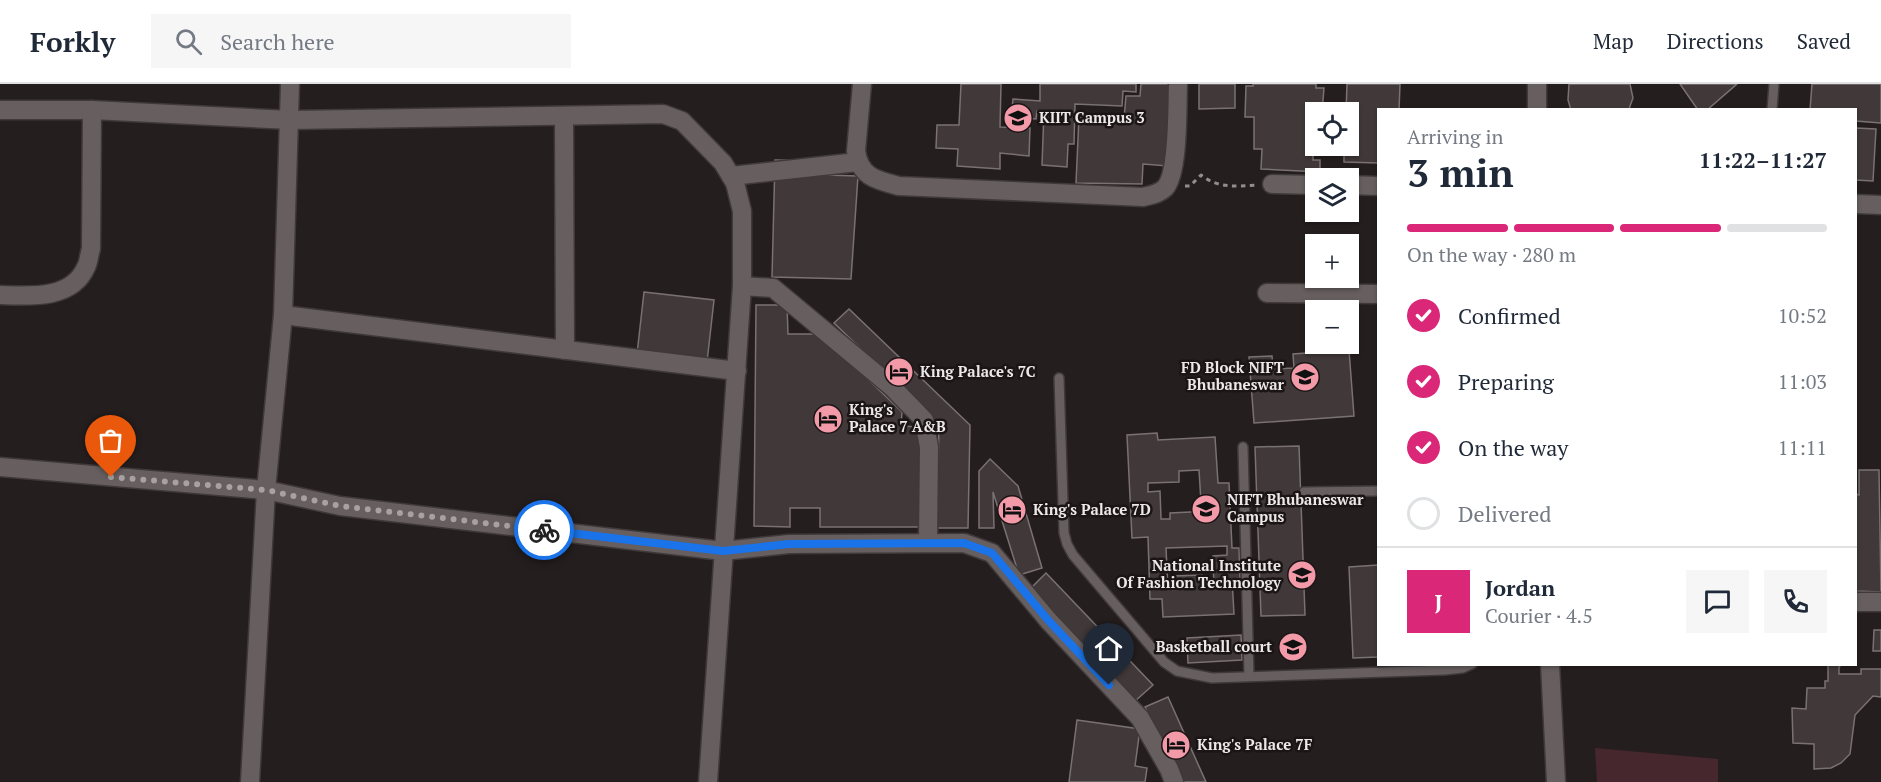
<!DOCTYPE html>
<html lang="en">
<head>
<meta charset="utf-8">
<style>
	:root { --surface:#fff; --page:#f6f6f7; --text:#1f2937; --muted:#747a83; --line:#e0e1e3; --accent:#db2777 }
	body { margin:0; font-family:"PT Serif",serif; background:var(--page); color:var(--text); height:100vh; display:flex; flex-direction:column; font-size:22px; white-space:nowrap }
	* { box-sizing:border-box; margin:0 }
	p { font-size:20px; color:var(--muted) }
	.icon { flex:none; width:33px; height:33px; fill:none; stroke:currentColor; stroke-width:2; stroke-linecap:round; stroke-linejoin:round }
	.map { position:relative; flex:1; overflow:hidden }
	.details { position:absolute; left:1377px; top:24px; width:480px; height:558px; display:flex; flex-direction:column; background:var(--surface); border-radius:0px; box-shadow:0 2px 4px #0004 }
	.details>* { flex:none }
	.fabs { position:absolute; left:1305px; top:18px; display:grid; gap:12px }
	.fabs a { display:grid; place-items:center; width:54px; height:54px; border-radius:0px; background:var(--surface); box-shadow:0 2px 4px #0004; font-size:30px }
	.pin { position:absolute; display:grid; place-items:center; width:51px; height:51px; color:#fff; margin:-62px -26px; border-radius:50% 50% 50% 0; rotate:-45deg; box-shadow:0 0 6px #0007 }
	.pin .icon { rotate:45deg }
	.courier { position:absolute; display:grid; place-items:center; width:60px; height:60px; margin:-30px; border:4px solid #1a73e8; border-radius:50%; background:#fff; color:#222; box-shadow:0 2px 8px #0007 }
	.headline em { font-style:normal; font-weight:800 }
	.headline div { display:flex; flex-direction:column-reverse }
	.headline { display:flex; align-items:center; justify-content:space-between; height:102px; padding:0 30px }
	h1 { font-size:39px; font-weight:800; line-height:45px }
	.bar { display:grid; grid-template-columns:repeat(4,1fr); gap:9px 6px; align-content:center; height:72px; padding:0 30px }
	.bar i { height:8px; border-radius:4px; background:var(--line) }
	.bar .active { background:var(--accent) }
	.bar p { grid-column:span 4 }
	.line { display:flex; align-items:center; gap:15px; padding:0 30px; border-top:2px solid var(--line) }
	.line div { flex:1 }
	.round { display:grid; place-items:center; flex:none; width:63px; height:63px; border-radius:0px; background:var(--page) }
	ol { padding:0 30px; list-style:none }
	li { display:flex; align-items:center; gap:18px; height:66px }
	li p { margin-inline-start:auto }
	li .icon { padding:6px; border-radius:50%; background:var(--accent); color:#fff; stroke-width:4 }
	li:last-child { color:var(--muted) }
	li i { width:33px; height:33px; border:3px solid var(--line); border-radius:50% }
	header { display:flex; align-items:center; gap:36px; box-sizing:border-box; height:84px; padding:0 30px; background:var(--surface); border-bottom:2px solid var(--line) }
	header strong { font-size:28px }
	nav { display:flex; gap:33px; margin-inline-start:auto; font-size:21px }
	.search { width:420px; height:54px; background:var(--page); display:flex; align-items:center; gap:15px; box-sizing:border-box; padding:0 21px; border-radius:0px; color:var(--muted); font-size:22px }
	.map>svg:first-child { display:block }
	.green { fill:#46272d }
	.building { fill:#403839; stroke:#7a7173; stroke-width:1.5; fill-rule:evenodd }
	.lines { fill:none; stroke-linecap:round; stroke-linejoin:round }
	.lane-casing { stroke:#3f393a; stroke-width:12 }
	.street-casing { stroke:#3f393a; stroke-width:21 }
	.path { stroke:#938d8e; stroke-width:3; stroke-dasharray:4.5 4.5; stroke-linecap:butt }
	.lane { stroke:#665e5f; stroke-width:9 }
	.street { stroke:#665e5f; stroke-width:18 }
	.done { stroke:#a7a1a2; stroke-width:6; stroke-dasharray:0 10.8 }
	.route { stroke:#1a73e8; stroke-width:8 }
	.labels { text-anchor:middle; stroke-width:5; stroke-linejoin:round; paint-order:stroke }
	.poi-label { font-size:15px; font-weight:bold; fill:#ede8e9; stroke:#1b1516; text-anchor:start }
</style>
</head>
<body>
<header>
<strong>Forkly</strong>
<div class="search"><svg class="icon" aria-label="search" viewBox="0 0 24 24"><circle cx="10" cy="10" r="6"/><path d="M15 15l6 6"/></svg>Search here</div>
<nav><a>Map</a><a>Directions</a><a>Saved</a></nav>
</header>
<div class="map">
<svg width="1881" height="698" viewBox="0 0 1881 698">
	<rect width="100%" height="100%" fill="#251e1f"/>
	<polygon class="green" points="1595,664 1718,675 1718,698 1597,698"/>
	<g class="building">
		<polygon points="961,0 1001,0 1000,43 1030,44 1029,72 1000,69 1000,85 957,82 958,65 936,64 937,41 959,41"/>
		<polygon points="1040,0 1136,0 1136,8 1123,7 1122,22 1075,20 1074,60 1068,60 1067,83 1042,81 1044,27 1037,27 1036,35 1011,33 1013,15 1040,17"/>
		<polygon points="1141,0 1171,0 1168,82 1143,80 1142,100 1076,99 1079,33 1124,35 1126,12 1140,12"/>
		<polygon points="1199,0 1235,0 1235,24 1199,25"/>
		<polygon points="1253,0 1316,0 1316,4 1324,4 1322,28 1316,28 1316,62 1321,62 1320,70 1313,69 1313,76 1320,76 1320,88 1261,85 1262,65 1254,65 1254,33 1245,33 1246,2 1253,2"/>
		<polygon points="1347,0 1400,0 1399,26 1378,26 1378,79 1344,78 1344,62 1348,62 1348,28 1346,28"/>
		<polygon points="1569,0 1630,0 1633,14 1630,22 1629,26 1571,26 1568,16"/>
		<polygon points="1680,0 1737,0 1707,26 1698,26"/>
		<polygon points="1812,0 1881,0 1881,39 1856,37 1856,26 1810,26"/>
		<polygon points="1856,44 1876,45 1873,97 1856,96"/>
		<polygon points="775,76 826,77 826,91 858,92 851,195 772,193"/>
		<polygon points="644,208 714,216 707,278 637,270"/>
		<polygon points="756,221 787,221 788,250 821,250 902,328 901,342 919,343 922,443 820,443 820,424 790,424 790,443 754,442"/>
		<polygon points="849,225 970,341 968,444 937,444 939,340 834,239"/>
		<polygon points="1349,266 1354,332 1254,339 1249,273 1272,272 1273,285 1294,284 1293,270"/>
		<path d="M1157,349l1,7 57,-3 3,46h11l3,65h7l1,30 -8,1 2,35 -71,3 -1,-18h-12l-2,-62 -16,1 -5,-103zM1199,386l2,32h10l1,9 -42,2v6h-9l-1,-28 -12,1v-9l31,-1v-11zM1227,462v9l-14,1 1,32 -12,1v-14l-28,1 1,14h-7l-2,-42z"/>
		<polygon points="1299,362 1305,531 1261,532 1255,363"/>
		<polygon points="990,375 1018,402 1042,484 1019,491 993,408 994,444 979,444 979,387"/>
		<polygon points="1859,386 1879,386 1881,508 1856,507 1856,410 1859,411"/>
		<polygon points="1378,481 1378,573 1353,574 1349,483"/>
		<polygon points="1046,489 1153,601 1134,618 1028,507"/>
		<polygon points="1874,546 1881,546 1881,567 1873,567"/>
		<polygon points="1241,551 1242,576 1188,579 1187,554"/>
		<polygon points="1842,580 1839,583 1839,590 1861,590 1861,585 1881,585 1881,613 1873,612 1855,631 1850,670 1841,679 1831,684 1814,685 1814,660 1793,659 1792,624 1806,625 1807,604 1825,604 1825,597 1828,597 1828,581"/>
		<polygon points="1168,613 1206,698 1178,698 1145,623"/>
		<polygon points="1077,636 1140,645 1135,682 1147,684 1145,698 1069,698"/>
	</g>
	<g class="lines">
		<g class="lane-casing">
			<g id="lane">
				<polyline points="1772,26 1774,0"/>
				<polyline points="1059,294 1064,449 1067,460 1073,471 1164,578 1177,587 1212,594 1445,586 1463,584 1472,580"/>
				<polyline points="1243,363 1249,592"/>
				<polyline points="1304,408 1378,407"/>
			</g>
		</g>
		<g class="street-casing">
			<g id="street">
				<path d="M862,0l-6,67c4,26 20,29 43,35l244,11c8,-2 16,-3 22,-9 14,-15 12,-82 13,-104"/>
				<polyline points="1537,0 1537,26"/>
				<polyline points="0,26 92,26 291,36 663,30 682,37 723,79 735,99 742,127 742,202 708,698"/>
				<polyline points="564,32 565,266"/>
				<polyline points="731,92 858,78"/>
				<polyline points="1272,100 1316,101"/>
				<polyline points="1348,101 1378,102"/>
				<polyline points="1856,120 1881,121"/>
				<polyline points="742,202 773,204 892,303 924,336 929,363 928,458"/>
				<polyline points="1267,209 1378,210"/>
				<path d="M0,211c29,1 72,5 86,-28 3,-5 3,-13 5,-18l1,-139"/>
				<polyline points="283,231 737,287"/>
				<polyline points="0,383 266,406 340,422 723,467 789,460 964,459 992,469 1048,536 1140,634 1169,685 1174,698"/>
				<polyline points="1856,518 1881,518"/>
				<polyline points="1550,580 1556,698"/>
				<polyline points="250,698 266,406 283,231 290,0"/>
			</g>
		</g>
		<path class="path" d="M1185,102h5l11,-11c18,14 35,11 57,10"/>
		<use href="#lane" class="lane"/>
		<use href="#street" class="street"/>
	</g>
	<g class="lines">
		<polyline class="done" points="111,393 266,406 340,422 544,446"/>
		<polyline class="route" points="544,446 723,467 789,460 964,459 992,469 1048,536 1109,601"/>
	</g>
	<defs>
		<g id="university-disc" transform="scale(1.5)"><circle r="9.5" fill="#f39aa9" stroke="#1b1516"/><path d="M0-5L7-2L0 1L-7-2ZM-4 1L0 2.5L4 1V4Q0 6-4 4Z" fill="#111"/></g>
		<g id="hotel-disc" transform="scale(1.5)"><circle r="9.5" fill="#f39aa9" stroke="#1b1516"/><path d="M-6-4.5h1.5V1H6V5H4.5V3h-9V5H-6ZM-4 0a1.8 1.8 0 1 1 3.6 0ZM.5 0V-2.5h3Q6-2.5 6 0Z" fill="#111"/></g>
	</defs>
	<g fill-rule="evenodd">
		<use href="#university-disc" x="1018" y="34"/>
		<use href="#hotel-disc" x="899" y="288"/>
		<use href="#university-disc" x="1305" y="293"/>
		<use href="#hotel-disc" x="828" y="335"/>
		<use href="#university-disc" x="1206" y="425"/>
		<use href="#hotel-disc" x="1012" y="426"/>
		<use href="#university-disc" x="1302" y="491"/>
		<use href="#university-disc" x="1293" y="563"/>
		<use href="#hotel-disc" x="1176" y="661"/>
	</g>
	<g class="labels">
		<g class="poi-label">
			<text x="1039" y="39">KIIT Campus 3</text>
			<text x="1284" y="289" text-anchor="end">FD Block NIFT<tspan x="1284" dy="17">Bhubaneswar</tspan></text>
			<text x="920" y="293">King Palace's 7C</text>
			<text x="849" y="331">King's<tspan x="849" dy="17">Palace 7 A&amp;B</tspan></text>
			<text x="1227" y="421">NIFT Bhubaneswar<tspan x="1227" dy="17">Campus</tspan></text>
			<text x="1033" y="431">King's Palace 7D</text>
			<text x="1281" y="487" text-anchor="end">National Institute<tspan x="1281" dy="17">Of Fashion Technology</tspan></text>
			<text x="1272" y="568" text-anchor="end">Basketball court</text>
			<text x="1197" y="666">King's Palace 7F</text>
		</g>
	</g>
</svg>
<div class="fabs">
<a><svg class="icon" aria-label="locate" viewBox="0 0 24 24"><circle cx="12" cy="12" r="6"/><path d="M12 2v4M12 18v4M2 12h4M18 12h4"/></svg></a>
<a><svg class="icon" aria-label="layers" viewBox="0 0 24 24"><path d="M12 4l9 5-9 5-9-5zM3 14l9 5 9-5"/></svg></a>
<a>+</a>
<a>−</a>
</div>
<div class="pin" style="left:111px;top:393px;background:#ea580c"><svg class="icon" aria-label="bag" viewBox="0 0 24 24"><path d="M5 8h14l-1 12H6zM9 8a3 3 0 0 1 6 0"/></svg></div>
<div class="pin" style="left:1109px;top:601px;background:#1f2937"><svg class="icon" aria-label="home" viewBox="0 0 24 24"><path d="M3 11l9-7 9 7M6 9v11h12V9"/></svg></div>
<div class="courier" style="left:544px;top:446px"><svg class="icon" aria-label="bike" viewBox="0 0 24 24"><circle cx="6" cy="16" r="4"/><circle cx="18" cy="16" r="4"/><path d="M6 16l4-8h5l3 8M10 8l3 8H6M13 5h3"/></svg></div>
<section class="details">
<div class="headline"><div><h1>3 min</h1><p>Arriving in</p></div><em>11:22–11:27</em></div>
<div class="bar"><i class="active"></i><i class="active"></i><i class="active"></i><i></i><p>On the way · 280 m</p></div>
<ol>
<li><svg class="icon" aria-label="check" viewBox="0 0 24 24"><path d="M5 12l5 5 9-10"/></svg>Confirmed<p>10:52</p></li>
<li><svg class="icon" aria-label="check" viewBox="0 0 24 24"><path d="M5 12l5 5 9-10"/></svg>Preparing<p>11:03</p></li>
<li><svg class="icon" aria-label="check" viewBox="0 0 24 24"><path d="M5 12l5 5 9-10"/></svg>On the way<p>11:11</p></li>
<li><i></i>Delivered</li>
</ol>
<div class="line" style="height:108px"><b class="round" style="background:var(--accent);color:#fff">J</b><div><b>Jordan</b><p>Courier · 4.5</p></div><a class="round"><svg class="icon" aria-label="chat" viewBox="0 0 24 24"><path d="M4 5h16v11H9l-5 4z"/></svg></a><a class="round"><svg class="icon" aria-label="phone" viewBox="0 0 24 24"><path d="M5 4h4l2 5-3 2q2 4 5 5l2-3 5 2v4C11 20 4 13 5 4z"/></svg></a></div>
</section>
</div>
</body>
</html>
